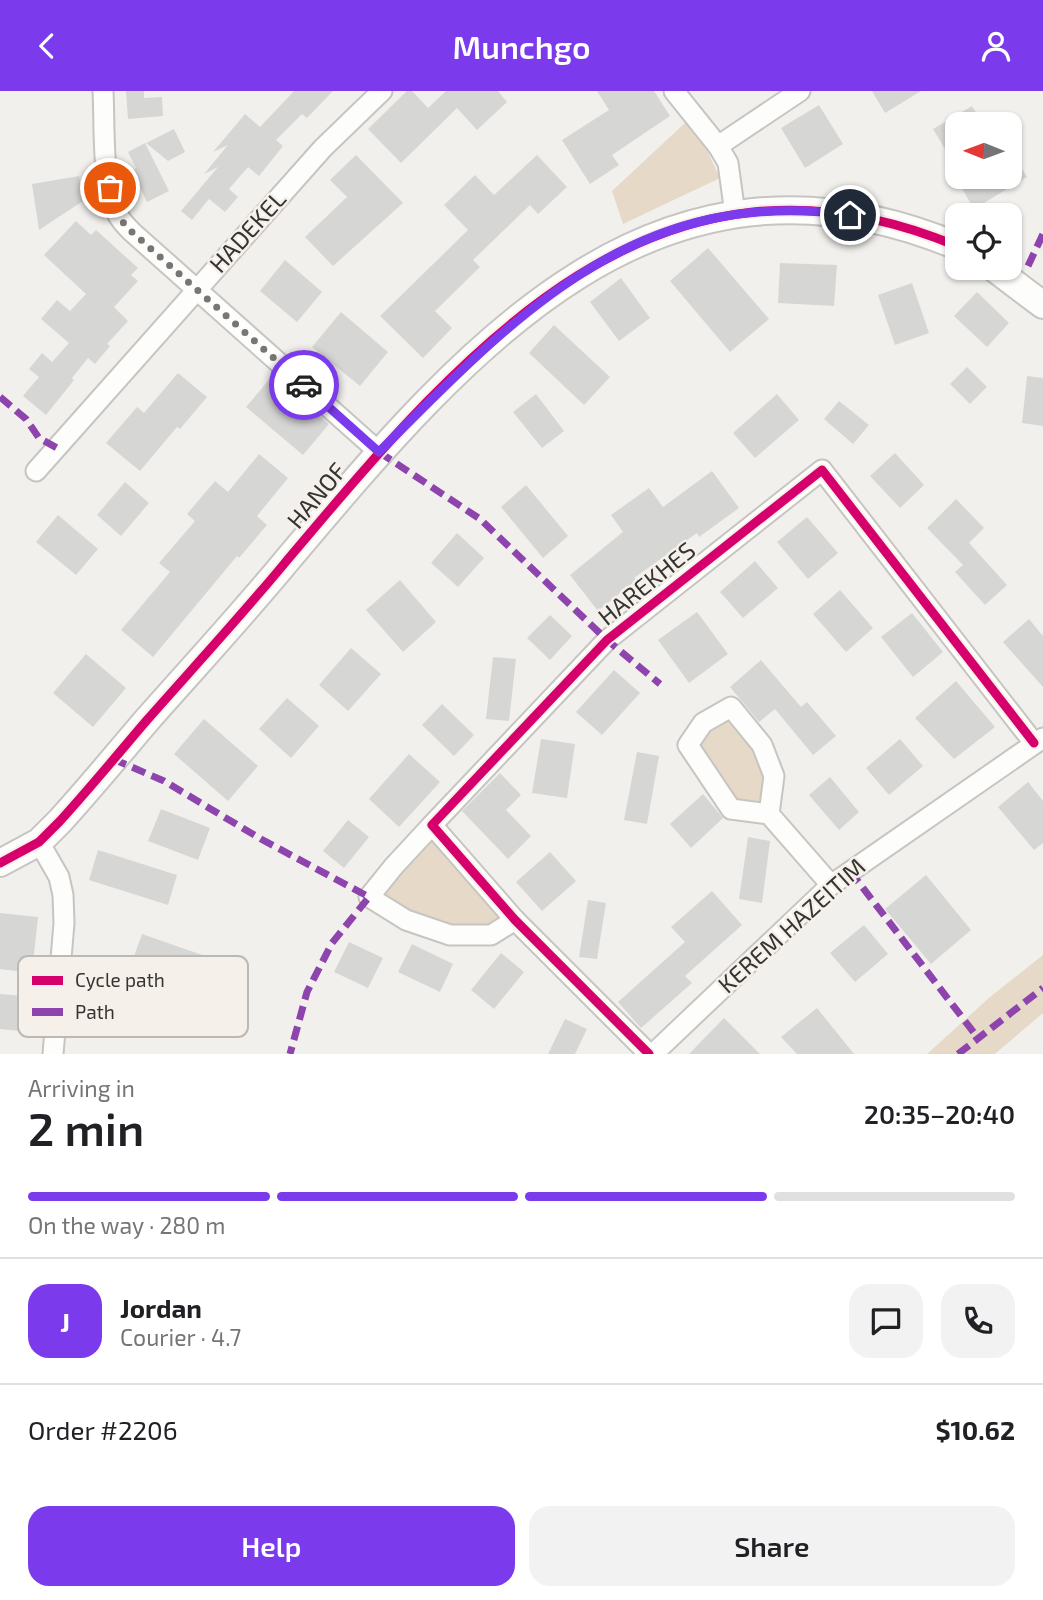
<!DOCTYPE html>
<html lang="en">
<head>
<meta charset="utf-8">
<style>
	:root { --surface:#fff; --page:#f2f2f2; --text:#202124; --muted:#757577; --line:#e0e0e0; --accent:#7c3aed }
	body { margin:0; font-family:"Exo 2",sans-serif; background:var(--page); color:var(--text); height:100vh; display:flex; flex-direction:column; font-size:26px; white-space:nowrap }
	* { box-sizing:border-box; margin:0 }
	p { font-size:23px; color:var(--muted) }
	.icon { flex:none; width:38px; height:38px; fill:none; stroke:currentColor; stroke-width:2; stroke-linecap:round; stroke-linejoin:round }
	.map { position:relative; height:963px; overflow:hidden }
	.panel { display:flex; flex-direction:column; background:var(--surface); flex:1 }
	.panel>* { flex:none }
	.needle { width:46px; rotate:271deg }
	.tools { position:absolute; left:945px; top:21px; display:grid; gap:14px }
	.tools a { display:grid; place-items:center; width:77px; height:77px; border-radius:14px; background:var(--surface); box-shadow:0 2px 5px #0004; font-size:35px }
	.pin { position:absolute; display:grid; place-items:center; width:60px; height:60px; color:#fff; margin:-30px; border:4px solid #fff; border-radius:50%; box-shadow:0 2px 7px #0007 }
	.courier { position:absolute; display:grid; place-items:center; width:70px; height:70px; margin:-35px; border:5px solid #7c3aed; border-radius:50%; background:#fff; color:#222; box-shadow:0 2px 9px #0007 }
	.overview em { font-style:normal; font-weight:600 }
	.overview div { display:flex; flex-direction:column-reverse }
	.overview { display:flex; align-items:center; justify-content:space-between; height:119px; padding:0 28px }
	h1 { font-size:46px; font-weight:600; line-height:52px }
	.bar { display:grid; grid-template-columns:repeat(4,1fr); gap:10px 7px; align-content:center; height:84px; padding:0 28px }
	.bar i { height:9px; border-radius:5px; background:var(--line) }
	.bar .active { background:var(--accent) }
	.bar p { grid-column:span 4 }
	.line { display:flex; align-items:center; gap:18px; padding:0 28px; border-top:2px solid var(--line) }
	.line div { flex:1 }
	.round { display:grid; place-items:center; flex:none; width:74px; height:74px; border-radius:21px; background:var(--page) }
	.cta { display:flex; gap:14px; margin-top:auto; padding:14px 28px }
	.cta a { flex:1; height:80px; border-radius:21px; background:var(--accent); color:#fff; font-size:28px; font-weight:600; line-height:80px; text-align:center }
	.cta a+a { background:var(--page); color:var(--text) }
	header { display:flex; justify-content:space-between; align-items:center; height:91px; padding:0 28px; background:var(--accent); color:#fff; font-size:32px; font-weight:600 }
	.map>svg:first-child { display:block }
	.green { fill:#e6d9c7 }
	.building { fill:#d6d7d5 }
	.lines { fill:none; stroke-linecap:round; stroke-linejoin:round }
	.street-casing { stroke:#c7c5c2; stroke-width:23 }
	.secondary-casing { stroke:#c7c5c2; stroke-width:30 }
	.street { stroke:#fdfdfc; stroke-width:19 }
	.secondary { stroke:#fdfdfc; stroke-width:26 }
	.quiet { stroke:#8e44ad; stroke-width:7; stroke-dasharray:14 7; stroke-linecap:butt }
	.cycleway-casing { stroke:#f5f0ea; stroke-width:13 }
	.cycleway { stroke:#d6006c; stroke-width:9 }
	.done { stroke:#787673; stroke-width:7; stroke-dasharray:0 12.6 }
	.route { stroke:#7c3aed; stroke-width:9 }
	.labels { text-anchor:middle; stroke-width:5; stroke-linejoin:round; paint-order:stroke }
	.street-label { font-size:24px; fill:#363432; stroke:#f5f0ea }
	.key { fill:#f5f0ea; stroke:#bcb8b3; stroke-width:2 }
	.key-label { font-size:19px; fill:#363432 }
</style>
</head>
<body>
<header><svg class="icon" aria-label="back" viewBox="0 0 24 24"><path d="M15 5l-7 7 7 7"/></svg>Munchgo<svg class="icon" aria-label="person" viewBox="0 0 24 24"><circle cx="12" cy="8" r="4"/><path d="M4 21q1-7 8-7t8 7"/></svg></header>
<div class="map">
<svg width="1043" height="963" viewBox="0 0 1043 963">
	<rect width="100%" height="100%" fill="#f2f0ed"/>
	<g class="green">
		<polygon points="686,31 702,49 720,87 623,133 612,100"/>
		<polygon points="731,616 762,654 769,723 731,718 688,654"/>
		<polygon points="432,734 515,829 450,844 369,806"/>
		<polygon points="1043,864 1043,922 995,963 927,963 990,906"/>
	</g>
	<g class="building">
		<polygon points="126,0 144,0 144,7 162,6 163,25 128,28"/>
		<polygon points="294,0 333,0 307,27 302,23 276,49 283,55 259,85 248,76 229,98 238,106 225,121 209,108 192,129 181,120 218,76 204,83 228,54 213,61 245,23 260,36"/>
		<polygon points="407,0 412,0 428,17 446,0 498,0 507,11 477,39 457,17 401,72 368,38"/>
		<polygon points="597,0 654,0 670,25 612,64 619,74 590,93 562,49 609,19"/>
		<polygon points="872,0 921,0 885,22"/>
		<polygon points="819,14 843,53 805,77 781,37"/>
		<polygon points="972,15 983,33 957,33 957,78 933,38"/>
		<polygon points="174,38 185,61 168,70 146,52"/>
		<polygon points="145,52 169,100 147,111 132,80 136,77 128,61"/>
		<polygon points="1010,58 1027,86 974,118 961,96 978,86 1010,86"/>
		<polygon points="356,64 403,112 333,175 305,146 347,106 330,89"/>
		<polygon points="537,64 567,96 538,123 530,114 473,169 480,176 435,220 452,237 423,267 380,225 468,139 444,114 475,84 494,104"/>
		<polygon points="79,85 83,110 39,139 32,93"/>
		<polygon points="76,130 91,144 96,139 138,177 131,184 138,190 114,216 128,230 107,253 110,255 95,273 88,267 72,287 74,289 46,324 23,305 39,286 29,278 42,262 52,271 69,252 41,228 57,209 70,220 86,203 44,164"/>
		<polygon points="708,157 769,228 730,261 670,190"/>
		<polygon points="285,169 322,201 297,231 260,200"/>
		<polygon points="780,172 837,174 834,215 778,212"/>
		<polygon points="621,187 650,227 619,250 590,211"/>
		<polygon points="912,192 929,242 895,254 878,204"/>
		<polygon points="977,201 1009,232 987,256 954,225"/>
		<polygon points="341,221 388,261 360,295 312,256"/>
		<polygon points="554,234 610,286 584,314 529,262"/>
		<polygon points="967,276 987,296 970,313 950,293"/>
		<polygon points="178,282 207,306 180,338 177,336 140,380 106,352 137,316 144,322"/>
		<polygon points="273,284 329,333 303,364 246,316"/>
		<polygon points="1027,285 1043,287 1043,335 1022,332"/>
		<polygon points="536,303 564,340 542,357 513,321"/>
		<polygon points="777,303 799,329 755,367 733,342"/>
		<polygon points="839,310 869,334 853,353 824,328"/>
		<polygon points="895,362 924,394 900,417 870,385"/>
		<polygon points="259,363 288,387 257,425 267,434 239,467 237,465 153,566 121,539 170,481 159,472 195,430 187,423 215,390 228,401"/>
		<polygon points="712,380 739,417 699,446 697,442 634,487 636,489 598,520 570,484 623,441 611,424 649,397 663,416"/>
		<polygon points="125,391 149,412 121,445 97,424"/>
		<polygon points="526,394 568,445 543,467 501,416"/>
		<polygon points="956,408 984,437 969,452 1007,494 985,514 955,481 963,474 927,437"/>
		<polygon points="58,424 98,458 76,484 36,451"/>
		<polygon points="807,426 838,462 808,488 777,451"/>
		<polygon points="457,442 484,467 458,496 431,472"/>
		<polygon points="755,470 778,497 743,527 720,501"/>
		<polygon points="400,489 436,531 403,561 366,519"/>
		<polygon points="840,499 873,537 846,561 813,523"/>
		<polygon points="697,521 728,563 689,592 658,549"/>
		<polygon points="912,522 943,561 913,586 881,546"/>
		<polygon points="550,524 572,545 550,569 527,547"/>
		<polygon points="1029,528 1043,545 1043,596 1003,551"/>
		<polygon points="351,557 381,583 348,620 319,594"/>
		<polygon points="86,563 126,597 93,636 53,602"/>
		<polygon points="493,566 516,568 509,630 486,628"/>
		<polygon points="761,569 801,616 807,611 836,645 813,664 775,618 759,631 730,596"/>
		<polygon points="614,579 640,602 602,644 576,621"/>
		<polygon points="956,590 995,636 954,668 915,627"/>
		<polygon points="287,607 319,635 291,667 259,638"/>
		<polygon points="442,613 474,644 454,665 422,634"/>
		<polygon points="204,628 258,675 228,710 174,663"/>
		<polygon points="541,648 575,653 567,707 532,702"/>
		<polygon points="900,648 923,675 889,704 866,677"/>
		<polygon points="637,661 659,665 647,733 624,729"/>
		<polygon points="409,663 440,691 399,736 369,708"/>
		<polygon points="500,682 521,704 506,719 531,745 508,768 462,720"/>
		<polygon points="830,686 859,721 839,739 809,704"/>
		<polygon points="1028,691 1043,710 1043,752 1034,759 998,716"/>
		<polygon points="703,703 723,727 691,757 670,733"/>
		<polygon points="161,718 210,737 198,769 148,750"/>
		<polygon points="348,729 369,746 344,777 323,760"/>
		<polygon points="748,746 770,750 762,812 739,808"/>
		<polygon points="98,759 177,784 168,814 89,789"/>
		<polygon points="550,761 576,790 542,820 516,791"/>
		<polygon points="926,784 971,839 931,873 885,818"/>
		<polygon points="712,800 742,834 685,885 692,892 641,937 618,911 685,851 671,836"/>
		<polygon points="588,809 606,812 597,868 579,866"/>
		<polygon points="0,822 38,826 32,882 0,878"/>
		<polygon points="864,834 888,863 855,891 830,862"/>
		<polygon points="142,843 211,867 185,940 98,909 110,876 128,882"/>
		<polygon points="349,851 383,867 368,897 334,881"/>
		<polygon points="412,853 453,873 440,901 398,881"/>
		<polygon points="501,862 524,881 494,918 471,899"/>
		<polygon points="0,903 24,905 20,940 0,938"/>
		<polygon points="817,917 854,963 797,963 781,946"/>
		<polygon points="724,927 760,963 689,963"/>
		<polygon points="565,928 587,938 575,963 548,963"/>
	</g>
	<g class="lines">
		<g class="street-casing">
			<g id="street">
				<path d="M103,0c2,36 -2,93 15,124 3,6 9,12 14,17l247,220"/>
				<polyline points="674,0 718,55 728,72 735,123"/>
				<polyline points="718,55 800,0"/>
				<polyline points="36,380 323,57 382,0"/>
				<polyline points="769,723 731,718 688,654 703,632 731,616 762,654 774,685 769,723 831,794"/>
				<polyline points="432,734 394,775 369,806 406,829 450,844 491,844 515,829"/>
				<polyline points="39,751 59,786 63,804 64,832 53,963"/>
				<polyline points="649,963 515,829 432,734 607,549 822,379 1034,652"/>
				<polyline points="653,963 831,794 1043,647"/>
			</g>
		</g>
		<g class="secondary-casing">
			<g id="secondary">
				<polyline points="994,177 1043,214"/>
				<path d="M0,772l39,-21 21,-21c30,-33 58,-67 87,-101 46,-52 93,-103 137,-156 177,-210 369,-445 673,-318"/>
			</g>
		</g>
		<use href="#street" class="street"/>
		<use href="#secondary" class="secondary"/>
		<g class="quiet">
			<polyline points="1028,175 1043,143"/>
			<polyline points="0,306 26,328 39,347 57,357"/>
			<polyline points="379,361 480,428 607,549 660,593"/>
			<polyline points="113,668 164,690 261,748 369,806 332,852 307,901 290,963"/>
			<polyline points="850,780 978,947"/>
			<polyline points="958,963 1043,897"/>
		</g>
		<g class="cycleway-casing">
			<g id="cycleway">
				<path d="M0,772l39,-21 21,-21c30,-33 58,-67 87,-101 46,-52 93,-103 137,-156 177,-210 369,-445 673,-318"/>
				<polyline points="649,963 515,829 432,734 607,549 822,379 1034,652"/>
			</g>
		</g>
		<use href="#cycleway" class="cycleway"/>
	</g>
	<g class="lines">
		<polyline class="done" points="110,97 119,127 132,141 304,294"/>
		<path class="route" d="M304,294l75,67c137,-138 259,-267 471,-237"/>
	</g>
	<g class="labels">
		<g class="street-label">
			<text transform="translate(248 141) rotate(-48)" y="8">HADEKEL</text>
			<text transform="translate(317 405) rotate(-50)" y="8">HANOF</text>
			<text transform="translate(647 493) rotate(-39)" y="8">HAREKHES</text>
			<text transform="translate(792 835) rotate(-42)" y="8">KEREM HAZEITIM</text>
		</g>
	</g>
	<rect x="18" y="865" width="230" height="81" rx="10" class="key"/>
	<rect x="32" y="885" width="31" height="9" fill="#d6006c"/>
	<rect x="32" y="917" width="31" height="8" fill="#8e44ad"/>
	<g class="key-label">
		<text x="75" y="896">Cycle path</text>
		<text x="75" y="928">Path</text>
	</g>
</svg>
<div class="tools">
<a><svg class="needle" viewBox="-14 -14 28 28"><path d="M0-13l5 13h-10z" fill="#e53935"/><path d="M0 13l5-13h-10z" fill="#757577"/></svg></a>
<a><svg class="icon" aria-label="locate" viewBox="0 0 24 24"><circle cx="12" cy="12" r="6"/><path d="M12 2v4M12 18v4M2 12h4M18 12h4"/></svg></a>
</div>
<div class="pin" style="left:110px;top:97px;background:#ea580c"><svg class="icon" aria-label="bag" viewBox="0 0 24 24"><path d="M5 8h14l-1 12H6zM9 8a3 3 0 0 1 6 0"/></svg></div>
<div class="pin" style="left:850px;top:124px;background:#1f2937"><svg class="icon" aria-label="home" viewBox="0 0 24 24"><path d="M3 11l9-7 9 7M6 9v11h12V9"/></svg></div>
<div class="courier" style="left:304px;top:294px"><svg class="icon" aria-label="car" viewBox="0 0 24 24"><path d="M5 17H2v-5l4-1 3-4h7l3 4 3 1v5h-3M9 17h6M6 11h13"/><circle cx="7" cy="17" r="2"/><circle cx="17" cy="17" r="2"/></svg></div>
</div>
<section class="panel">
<div class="overview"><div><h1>2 min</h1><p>Arriving in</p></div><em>20:35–20:40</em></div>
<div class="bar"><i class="active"></i><i class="active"></i><i class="active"></i><i></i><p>On the way · 280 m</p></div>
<div class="line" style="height:126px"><b class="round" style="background:var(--accent);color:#fff">J</b><div><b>Jordan</b><p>Courier · 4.7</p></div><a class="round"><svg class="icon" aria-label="chat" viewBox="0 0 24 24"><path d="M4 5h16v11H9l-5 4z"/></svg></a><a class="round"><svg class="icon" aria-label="phone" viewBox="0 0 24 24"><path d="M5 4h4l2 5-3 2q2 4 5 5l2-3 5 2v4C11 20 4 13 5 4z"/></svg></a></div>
<div class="line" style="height:91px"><div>Order #2206</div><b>$10.62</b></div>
<div class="cta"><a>Help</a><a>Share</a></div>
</section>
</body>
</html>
